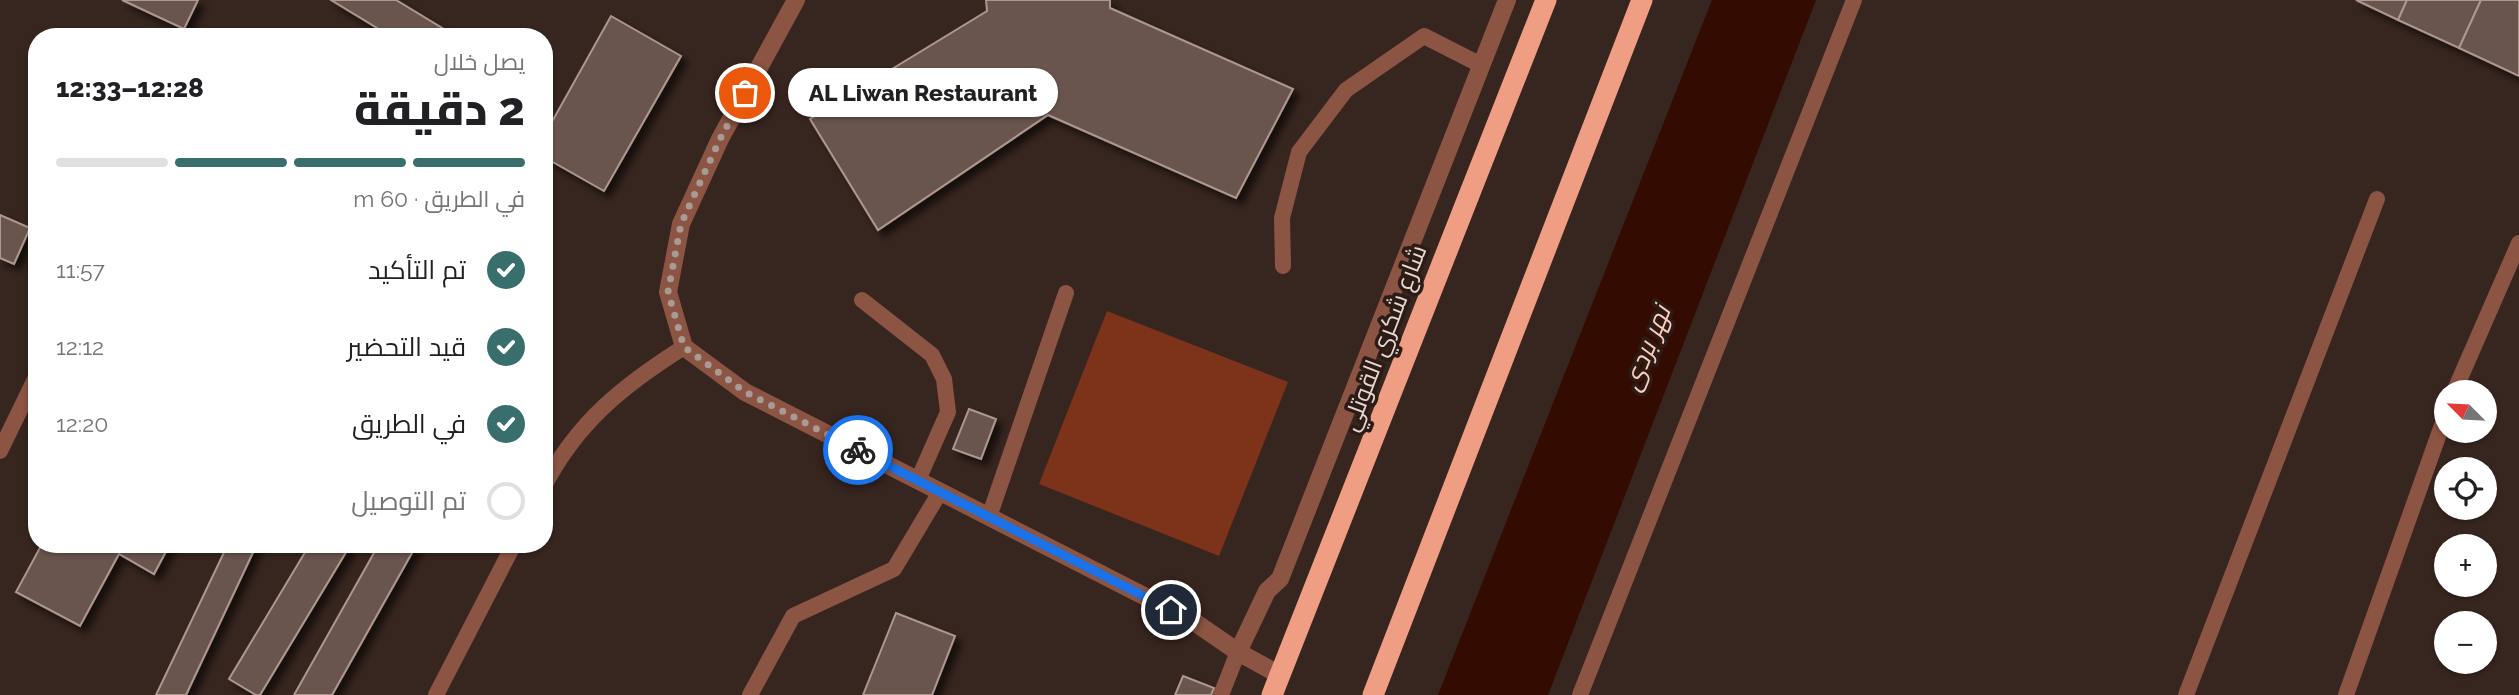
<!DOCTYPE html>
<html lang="ar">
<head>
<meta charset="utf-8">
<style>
	:root { --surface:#fff; --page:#f2f2f2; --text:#202124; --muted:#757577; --line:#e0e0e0; --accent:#386f6c }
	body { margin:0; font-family:Raleway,Cairo,sans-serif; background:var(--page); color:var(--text); direction:rtl; height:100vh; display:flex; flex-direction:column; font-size:26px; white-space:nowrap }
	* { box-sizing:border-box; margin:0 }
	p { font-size:23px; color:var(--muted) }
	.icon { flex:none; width:38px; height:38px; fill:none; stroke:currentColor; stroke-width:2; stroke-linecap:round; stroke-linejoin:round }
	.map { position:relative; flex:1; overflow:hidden; direction:ltr }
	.side { position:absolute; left:28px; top:28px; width:525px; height:525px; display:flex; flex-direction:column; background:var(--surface); border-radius:28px; box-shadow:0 2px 5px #0004; direction:rtl }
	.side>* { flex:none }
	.needle { width:46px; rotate:294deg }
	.fabs { position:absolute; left:2434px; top:380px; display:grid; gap:14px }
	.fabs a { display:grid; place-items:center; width:63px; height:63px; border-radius:50%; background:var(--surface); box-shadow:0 2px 5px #0004; font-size:35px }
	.pin { position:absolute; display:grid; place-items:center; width:60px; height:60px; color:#fff; margin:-30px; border:4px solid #fff; border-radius:50%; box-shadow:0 2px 7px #0007 }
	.courier { position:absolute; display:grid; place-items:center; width:70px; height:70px; margin:-35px; border:5px solid #1a73e8; border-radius:50%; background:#fff; color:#222; box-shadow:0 2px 9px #0007 }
	.bubble { position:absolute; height:49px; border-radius:24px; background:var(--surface); box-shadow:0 2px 5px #0004; font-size:23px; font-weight:800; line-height:49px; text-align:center; direction:rtl }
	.head em { font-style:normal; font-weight:800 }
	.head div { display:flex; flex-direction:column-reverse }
	.head { display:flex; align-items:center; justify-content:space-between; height:119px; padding:0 28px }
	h1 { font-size:46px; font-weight:800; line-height:52px }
	.bar { display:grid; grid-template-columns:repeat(4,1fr); gap:10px 7px; align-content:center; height:84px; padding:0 28px }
	.bar i { height:9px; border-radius:5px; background:var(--line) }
	.bar .current { background:var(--accent) }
	.bar p { grid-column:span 4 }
	ol { padding:0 28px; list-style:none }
	li { display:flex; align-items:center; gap:21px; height:77px }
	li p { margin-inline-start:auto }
	li .icon { padding:7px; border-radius:50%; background:var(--accent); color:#fff; stroke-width:4 }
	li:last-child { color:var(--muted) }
	li i { width:38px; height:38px; border:4px solid var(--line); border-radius:50% }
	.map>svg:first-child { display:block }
	.green { fill:#7c331a }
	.water { fill:#340b00 }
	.building { fill:#69544e; stroke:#ae978f; stroke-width:2; filter:url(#shadow) }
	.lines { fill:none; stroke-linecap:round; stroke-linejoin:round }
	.lane { stroke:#8c5442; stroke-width:16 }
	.street { stroke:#8c5442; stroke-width:18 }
	.highway { stroke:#f09e83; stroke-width:21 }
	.done { stroke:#a89a95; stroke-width:7; stroke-dasharray:0 12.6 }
	.route { stroke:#1a73e8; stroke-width:9 }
	.labels { text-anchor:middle; stroke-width:7; stroke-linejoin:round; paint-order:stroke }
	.street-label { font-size:24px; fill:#e5d9d5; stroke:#2d1b16 }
	.water-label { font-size:26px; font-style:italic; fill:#fccdbd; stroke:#2d1b16 }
</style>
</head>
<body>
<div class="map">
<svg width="2519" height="695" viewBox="0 0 2519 695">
	<defs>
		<filter id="shadow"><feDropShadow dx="6" dy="6" stdDeviation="3.5" flood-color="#0009"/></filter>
	</defs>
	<rect width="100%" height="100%" fill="#37251f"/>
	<polygon class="green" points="1107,311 1288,382 1219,556 1039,484"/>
	<polygon class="water" points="1712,0 1816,0 1548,695 1438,695"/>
	<g class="building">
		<polygon points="122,0 198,0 184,29"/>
		<polygon points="331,0 396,0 457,37 392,37"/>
		<polygon points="986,0 1110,0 1110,8 1293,89 1236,198 1048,115 878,230 810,119 987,11"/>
		<polygon points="2356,0 2407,0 2398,20"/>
		<polygon points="2407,0 2481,0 2459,48 2398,20"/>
		<polygon points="2481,0 2519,0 2519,76 2459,48"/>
		<polygon points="611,16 681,56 604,191 544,157 544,136"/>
		<polygon points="0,215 30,228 14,264 0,258"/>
		<polygon points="969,409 996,419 981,459 953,449"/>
		<polygon points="42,544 170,544 154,574 119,554 80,626 16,592"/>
		<polygon points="228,544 257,544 186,695 156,695"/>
		<polygon points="310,544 351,544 260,695 256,695 229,679"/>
		<polygon points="379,544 417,544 332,695 294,695"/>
		<polygon points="896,613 955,636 932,695 863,695"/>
		<polygon points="1183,676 1214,688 1211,695 1175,695"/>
	</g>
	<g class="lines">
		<g class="lane">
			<polyline points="1283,266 1282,218 1299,152 1346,90 1424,36 1481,65"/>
			<polyline points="862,300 932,355 944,379 948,412 918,480"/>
			<polyline points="2454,392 2519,243"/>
			<polyline points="0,451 37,375"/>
			<path d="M544,486c34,-65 80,-101 140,-139"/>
			<polyline points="989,517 1066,293"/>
			<polyline points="436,695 514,544"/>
			<polyline points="750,695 793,616 894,569 940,492"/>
			<polyline points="1221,695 1238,652"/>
			<polyline points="1580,695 1854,0"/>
			<polyline points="2186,695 2377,199"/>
			<polyline points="2346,695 2446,414"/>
		</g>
		<g class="street">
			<polyline points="796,0 720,139 681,224 668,292 684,347 745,392 1193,621 1238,652 1280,675"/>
			<polyline points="1238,652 1267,591 1280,579 1507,0"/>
		</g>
		<g class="highway">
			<polyline points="1272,695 1546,0"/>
			<polyline points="1373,695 1642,0"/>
		</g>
	</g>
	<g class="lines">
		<polyline class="done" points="745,93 720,139 681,224 668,292 684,347 745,392 858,450"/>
		<polyline class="route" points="858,450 1171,610"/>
	</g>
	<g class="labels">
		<g class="street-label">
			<text transform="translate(1384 338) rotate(-69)" y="8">شارع شكري القوتلي</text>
		</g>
		<g class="water-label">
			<text transform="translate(1646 348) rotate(-68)" y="9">نهر بردى</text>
		</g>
	</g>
</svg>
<div class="fabs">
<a><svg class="needle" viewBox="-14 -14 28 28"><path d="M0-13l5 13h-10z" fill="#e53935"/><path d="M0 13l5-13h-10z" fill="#757577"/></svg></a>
<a><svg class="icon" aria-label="locate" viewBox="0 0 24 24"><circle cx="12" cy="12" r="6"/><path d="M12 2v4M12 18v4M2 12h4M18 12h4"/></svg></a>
<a>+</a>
<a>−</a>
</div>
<div class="pin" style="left:745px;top:93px;background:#ea580c"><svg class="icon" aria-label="bag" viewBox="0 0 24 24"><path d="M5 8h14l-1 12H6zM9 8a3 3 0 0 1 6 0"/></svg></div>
<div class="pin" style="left:1171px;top:610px;background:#1f2937"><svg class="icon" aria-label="home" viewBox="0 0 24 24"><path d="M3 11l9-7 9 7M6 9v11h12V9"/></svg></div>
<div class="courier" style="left:858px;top:450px"><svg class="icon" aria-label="bike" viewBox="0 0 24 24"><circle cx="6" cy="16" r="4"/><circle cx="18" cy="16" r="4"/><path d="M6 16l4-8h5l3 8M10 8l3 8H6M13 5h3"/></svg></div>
<div class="bubble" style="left:788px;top:68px;width:270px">AL Liwan Restaurant</div>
<section class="side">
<div class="head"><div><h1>2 دقيقة</h1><p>يصل خلال</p></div><em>12:28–12:33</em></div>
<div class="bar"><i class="current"></i><i class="current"></i><i class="current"></i><i></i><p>في الطريق · 60 m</p></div>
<ol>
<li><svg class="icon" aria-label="check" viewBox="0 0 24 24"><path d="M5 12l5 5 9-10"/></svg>تم التأكيد<p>11:57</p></li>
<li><svg class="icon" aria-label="check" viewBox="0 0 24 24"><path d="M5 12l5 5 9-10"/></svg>قيد التحضير<p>12:12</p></li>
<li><svg class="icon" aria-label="check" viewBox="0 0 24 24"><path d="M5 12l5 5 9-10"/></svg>في الطريق<p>12:20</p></li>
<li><i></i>تم التوصيل</li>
</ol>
</section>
</div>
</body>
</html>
